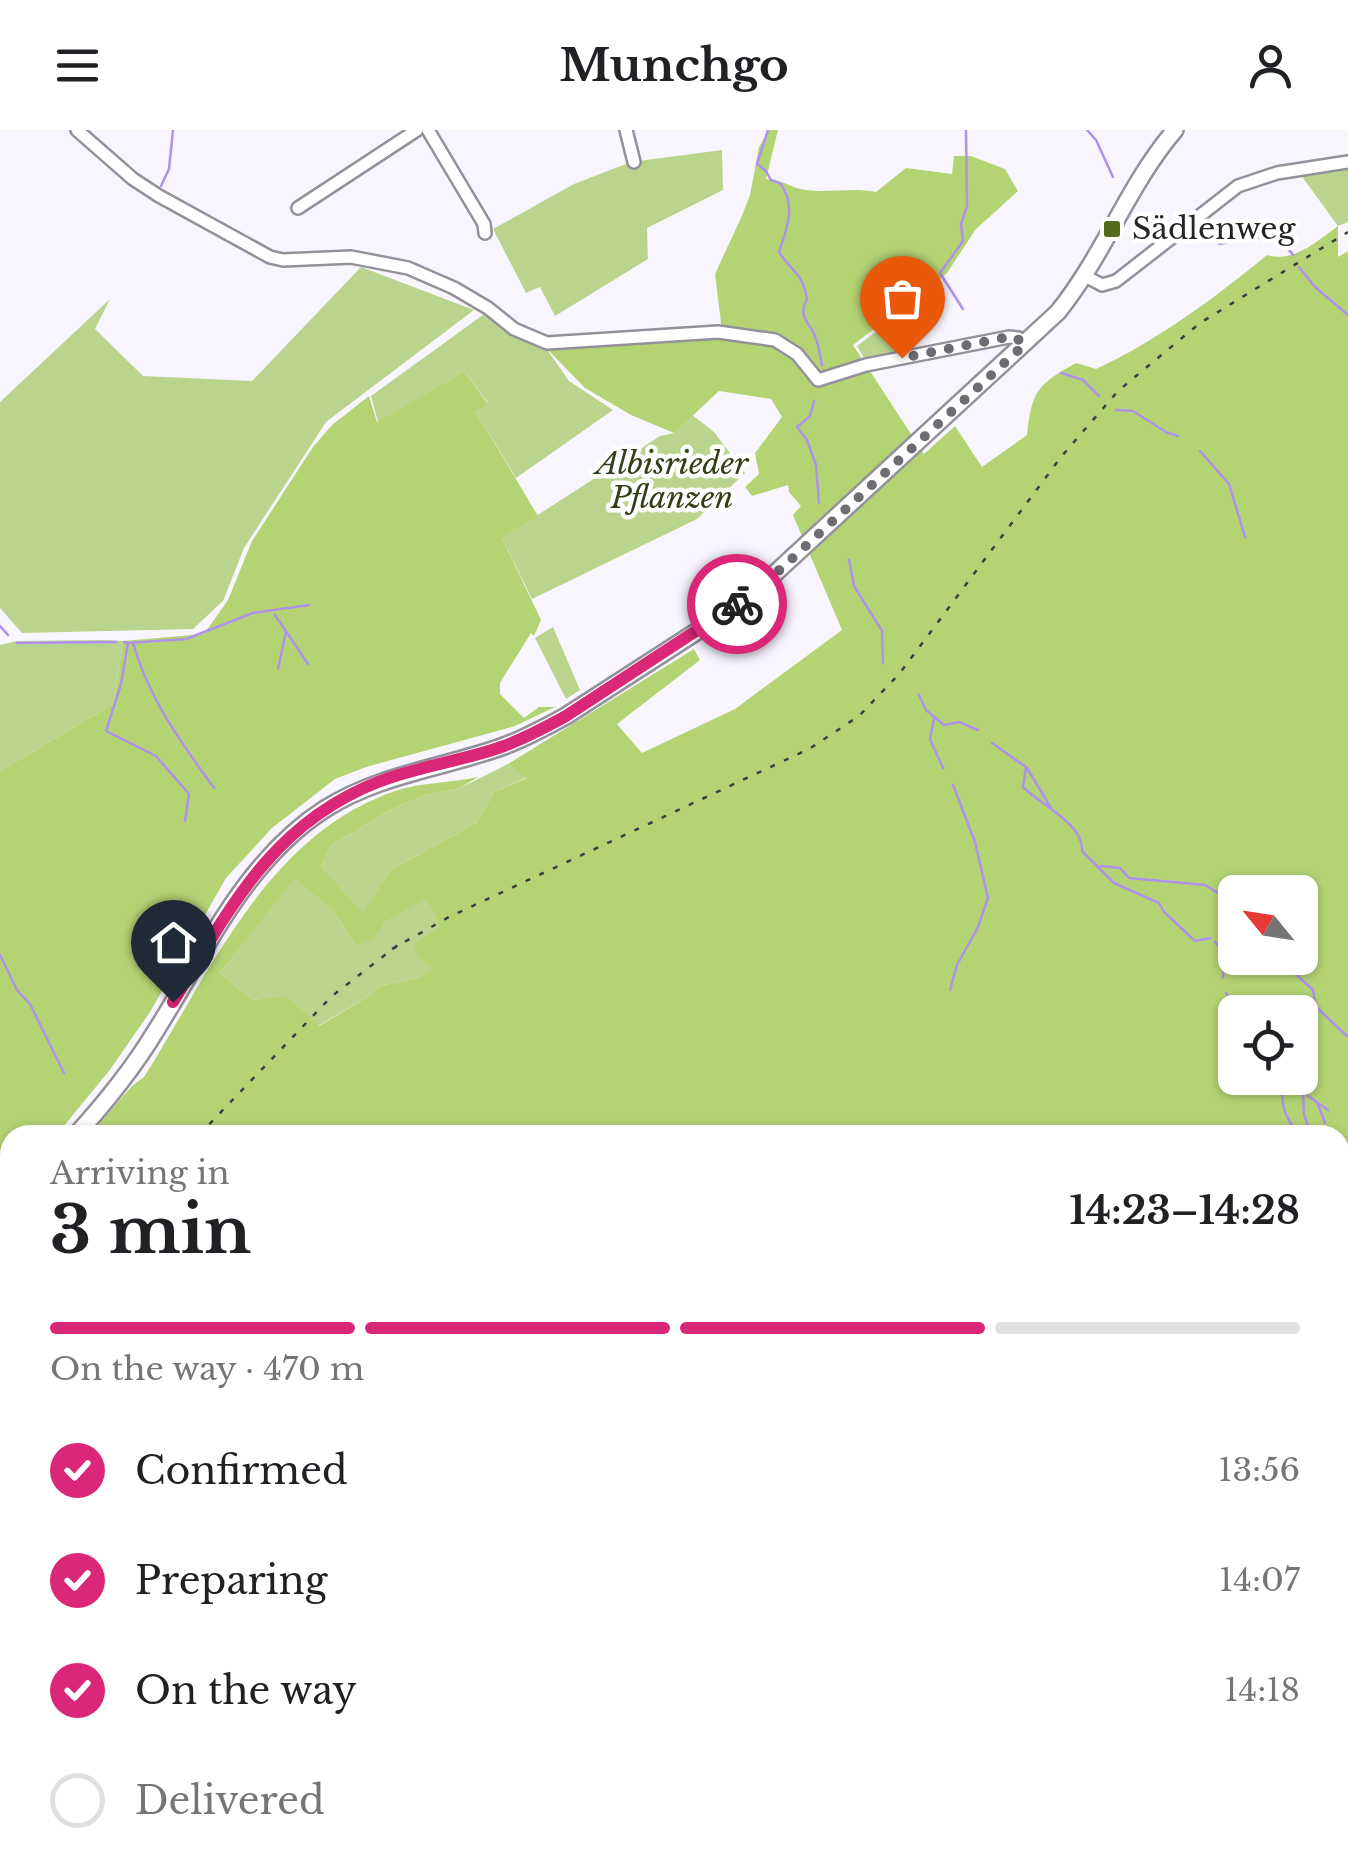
<!DOCTYPE html>
<html lang="en">
<head>
<meta charset="utf-8">
<style>
	:root { --surface:#fff; --page:#f2f2f2; --text:#202124; --muted:#757577; --line:#e0e0e0; --accent:#db2777 }
	body { margin:0; font-family:"Libre Baskerville",serif; background:var(--page); color:var(--text); height:100vh; display:flex; flex-direction:column; font-size:38px; white-space:nowrap }
	* { box-sizing:border-box; margin:0 }
	p { font-size:32px; color:var(--muted) }
	.icon { flex:none; width:55px; height:55px; fill:none; stroke:currentColor; stroke-width:2; stroke-linecap:round; stroke-linejoin:round }
	.map { position:relative; flex:1; overflow:hidden }
	.side { position:absolute; left:0px; top:995px; width:1350px; height:752px; display:flex; flex-direction:column; background:var(--surface); border-radius:30px 30px 0 0; box-shadow:0 2px 8px #0004 }
	.side>* { flex:none }
	.needle { width:65px; rotate:300deg }
	.controls { position:absolute; left:1218px; top:745px; display:grid; gap:20px }
	.controls a { display:grid; place-items:center; width:100px; height:100px; border-radius:15px; background:var(--surface); box-shadow:0 2px 8px #0004; font-size:50px }
	.pin { position:absolute; display:grid; place-items:center; width:85px; height:85px; color:#fff; margin:-102px -42px; border-radius:50% 50% 50% 0; rotate:-45deg; box-shadow:0 0 10px #0007 }
	.pin .icon { rotate:45deg }
	.courier { position:absolute; display:grid; place-items:center; width:100px; height:100px; margin:-50px; border:8px solid #db2777; border-radius:50%; background:#fff; color:#222; box-shadow:0 2px 12px #0007 }
	.headline em { font-style:normal; font-weight:800 }
	.headline div { display:flex; flex-direction:column-reverse }
	.headline { display:flex; align-items:center; justify-content:space-between; height:170px; padding:0 50px }
	h1 { font-size:65px; font-weight:800; line-height:75px }
	.bar { display:grid; grid-template-columns:repeat(4,1fr); gap:15px 10px; align-content:center; height:120px; padding:0 50px }
	.bar i { height:12px; border-radius:8px; background:var(--line) }
	.bar .selected { background:var(--accent) }
	.bar p { grid-column:span 4 }
	ol { padding:0 50px; list-style:none }
	li { display:flex; align-items:center; gap:30px; height:110px }
	li p { margin-inline-start:auto }
	li .icon { padding:10px; border-radius:50%; background:var(--accent); color:#fff; stroke-width:4 }
	li:last-child { color:var(--muted) }
	li i { width:55px; height:55px; border:5px solid var(--line); border-radius:50% }
	header { display:flex; justify-content:space-between; align-items:center; height:130px; padding:0 50px; background:var(--surface); font-size:45px; font-weight:800 }
	.map>svg:first-child { display:block }
	.green { fill:#bbd48d }
	.forest { fill:#b4d474; fill-rule:evenodd }
	.lines { fill:none; stroke-linecap:round; stroke-linejoin:round }
	.stream { stroke:#b092ea; stroke-width:2.5 }
	.minor-casing { stroke:#94919b; stroke-width:16 }
	.major-casing { stroke:#94919b; stroke-width:20 }
	.minor { stroke:#fff; stroke-width:11 }
	.major { stroke:#fff; stroke-width:15 }
	.rail { stroke:#3f3e42; stroke-width:2.5; stroke-dasharray:5 10; stroke-linecap:butt }
	.done { stroke:#6e6c72; stroke-width:10; stroke-dasharray:0 18 }
	.route { stroke:#db2777; stroke-width:12 }
	.poi-dot { fill:#556b1b; stroke:#fff; stroke-width:4 }
	.labels { text-anchor:middle; stroke-width:9; stroke-linejoin:round; paint-order:stroke }
	.poi-label { font-size:30px; fill:#242327; stroke:#fff; text-anchor:start }
	.park-label { font-size:30px; font-style:italic; fill:#313e16; stroke:#fff }
</style>
</head>
<body>
<header><svg class="icon" aria-label="menu" viewBox="0 0 24 24"><path d="M4 6h16M4 12h16M4 18h16"/></svg>Munchgo<svg class="icon" aria-label="person" viewBox="0 0 24 24"><circle cx="12" cy="8" r="4"/><path d="M4 21q1-7 8-7t8 7"/></svg></header>
<div class="map">
<svg width="1348" height="1746" viewBox="0 0 1348 1746">
	<rect width="100%" height="100%" fill="#f8f5fe"/>
	<g class="green">
		<polygon points="722,20 723,60 647,98 648,129 555,186 540,157 526,163 493,99 574,54 631,32"/>
		<polygon points="1348,34 1348,92 1338,96 1298,41"/>
		<polygon points="361,137 474,180 326,292 244,418 223,471 193,499 22,503 0,478 0,272 110,169 95,199 143,246 252,251"/>
		<polygon points="912,174 928,196 905,207 911,219 866,231 857,216"/>
		<polygon points="487,182 546,218 569,251 613,280 516,348 476,282 488,273 464,241 378,292 371,266"/>
		<polygon points="691,284 714,302 745,343 697,389 532,469 502,408 660,306 674,303"/>
		<polygon points="553,497 580,560 566,569 535,508"/>
		<polygon points="104,510 123,511 114,573 0,641 0,515 17,511"/>
		<polygon points="508,634 528,647 494,662 476,693 390,740 363,784 321,736 332,715 392,679 424,666 460,658"/>
		<polygon points="295,747 334,782 356,816 384,793 426,767 439,797 435,840 417,848 379,856 372,864 318,896 287,867 253,870 220,843"/>
		<polygon points="532,1738 805,1738 798,1746 532,1746"/>
	</g>
	<g class="forest">
		<path d="M769,0h9l-12,49c19,1 26,10 41,11 23,3 45,-3 69,2l30,-24 46,6 2,-18h17l34,13 13,22 -42,38 -29,44 -94,72 71,109 31,-28 27,41 45,-32c5,-45 11,-51 49,-72l20,6c61,-28 120,-72 171,-114 27,8 50,-14 71,-29v31l10,-6v1625h-550l7,-8h535v-733h-1251l43,-49 12,-9c67,-106 123,-242 251,-286 27,-9 55,-8 83,-14l-18,11 -36,8 -32,13 -60,36 -11,21 42,47 27,-43 86,-47 18,-31 33,-14 -19,-14 186,-115 6,11 -83,64 25,29 93,-44 107,-79 -49,-115 8,-9 -12,-14 -1,-7 -36,11 -7,-9 14,-13 -4,-21 27,-36 -11,-18 -52,-8 -45,42 -43,-18 -46,-27 -37,-38 1,-3h21l152,-16 -7,-57 26,-56 9,-23 9,-48zM295,748l39,34 22,34 16,-6 12,-17 42,-25 13,29 -26,18 7,13 14,12 -17,8 -38,8 -7,8 -53,32 -32,-30 -34,4 -33,-27zM1235,762h65v66h-65zM1235,882h65v66h-65z"/>
		<polygon points="464,241 488,274 476,282 538,386 502,408 541,490 534,506 531,503 500,553 500,564 524,588 539,577 555,577 515,596 366,637 335,649 272,698 226,748 150,882 109,941 58,1003 10,1005 10,1045 0,1053 0,641 114,573 123,511 204,504 228,470 252,411 313,317 332,295 369,266 377,292"/>
		<polygon points="10,1090 10,1738 532,1738 532,1746 0,1746 0,1099"/>
	</g>
	<g class="lines">
		<g class="stream">
			<path d="M768,0l-11,34 9,7 5,9 10,4c15,23 6,44 -2,68 13,21 23,19 28,47 -10,20 3,22 9,40 3,8 4,18 6,26"/>
			<polyline points="1087,0 1096,10 1113,47"/>
			<polyline points="161,56 169,39 173,0"/>
			<path d="M1204,105l16,9c24,-7 57,-14 73,11"/>
			<polyline points="1299,137 1315,157 1348,185"/>
			<polyline points="963,179 940,143 963,111 961,94 967,76 966,0"/>
			<polyline points="1061,243 1083,250 1099,266"/>
			<polyline points="814,271 810,286 797,297 807,310 816,335 819,373"/>
			<polyline points="1116,280 1133,281 1166,302 1178,306"/>
			<polyline points="1200,321 1229,354 1245,407"/>
			<polyline points="849,430 854,456 882,501 883,533"/>
			<polyline points="275,485 308,534"/>
			<polyline points="0,496 8,505"/>
			<polyline points="124,512 128,513 121,554 106,601 156,626 189,664 185,691"/>
			<polyline points="17,513 116,512"/>
			<polyline points="128,513 186,509 253,483 309,475"/>
			<path d="M133,513c16,56 47,98 81,145"/>
			<polyline points="278,539 286,502"/>
			<polyline points="919,565 926,580 944,595 959,592 978,600"/>
			<polyline points="934,588 930,609 943,638"/>
			<path d="M992,613l34,24 -3,20c18,18 61,37 59,64l32,32 45,20 5,9 31,29 15,-3"/>
			<polyline points="1027,638 1051,678"/>
			<polyline points="1101,736 1120,738 1129,748 1205,755 1226,768 1235,768"/>
			<polyline points="1215,812 1225,824 1223,847"/>
			<polyline points="0,825 17,860 30,874 64,943"/>
			<polyline points="1286,835 1313,860 1316,877 1348,907"/>
			<polyline points="950,860 957,835 978,797 988,768 975,712 953,655"/>
			<polyline points="1226,863 1237,882"/>
			<polyline points="1303,966 1304,984 1310,1003"/>
			<polyline points="1317,972 1325,993"/>
			<path d="M1299,1004c-17,-19 -18,-32 -16,-56l45,32"/>
			<polyline points="0,1536 10,1539"/>
			<polyline points="160,1746 162,1738"/>
			<polyline points="559,1746 570,1738"/>
			<polyline points="622,1746 624,1738"/>
			<polyline points="723,1746 725,1738"/>
		</g>
		<g class="minor-casing">
			<g id="minor">
				<polyline points="77,0 133,49 159,66 270,127 283,130 351,127 408,138 454,158 488,178 514,199 547,213 718,202 775,210 797,224 818,250 866,235 1009,207 1018,208 1025,214"/>
				<polyline points="428,0 484,94 485,103"/>
				<polyline points="626,0 634,32"/>
				<polyline points="298,78 417,0"/>
				<polyline points="1085,146 1102,155 1116,151 1238,56 1277,43 1348,32"/>
			</g>
		</g>
		<g class="major-casing">
			<g id="major">
				<path d="M76,1005c29,-32 56,-65 79,-103 50,-79 88,-170 170,-223 55,-35 119,-41 179,-63 22,-8 42,-19 62,-30l161,-104 44,-35 287,-265c46,-57 70,-127 117,-182"/>
				<polyline points="0,1073 10,1065"/>
			</g>
		</g>
		<use href="#minor" class="minor"/>
		<use href="#major" class="major"/>
		<g class="rail">
			<polyline points="392,819 449,787 809,619 859,586 900,543 1061,327 1118,261 1200,193 1348,102"/>
			<polyline points="199,1005 332,866 403,811"/>
			<polyline points="0,1209 10,1198"/>
			<polyline points="1220,1738 1243,1746"/>
			<polyline points="988,1746 1006,1738"/>
		</g>
	</g>
	<g class="lines">
		<polyline class="done" points="737,474 772,447 1025,214 1013,206 902,228"/>
		<path class="route" d="M173,872c56,-92 98,-178 205,-220 41,-16 85,-21 126,-36 21,-8 42,-19 62,-30l171,-112"/>
	</g>
	<rect class="poi-dot" x="1102" y="89" width="20" height="20" rx="5"/>
	<g class="labels">
		<g class="poi-label">
			<text x="1132" y="109">Sädlenweg</text>
		</g>
		<g class="park-label">
			<text x="672" y="344">Albisrieder<tspan x="672" dy="34">Pflanzen</tspan></text>
		</g>
	</g>
</svg>
<div class="controls">
<a><svg class="needle" viewBox="-14 -14 28 28"><path d="M0-13l5 13h-10z" fill="#e53935"/><path d="M0 13l5-13h-10z" fill="#757577"/></svg></a>
<a><svg class="icon" aria-label="locate" viewBox="0 0 24 24"><circle cx="12" cy="12" r="6"/><path d="M12 2v4M12 18v4M2 12h4M18 12h4"/></svg></a>
</div>
<div class="pin" style="left:902px;top:228px;background:#ea580c"><svg class="icon" aria-label="bag" viewBox="0 0 24 24"><path d="M5 8h14l-1 12H6zM9 8a3 3 0 0 1 6 0"/></svg></div>
<div class="pin" style="left:173px;top:872px;background:#1f2937"><svg class="icon" aria-label="home" viewBox="0 0 24 24"><path d="M3 11l9-7 9 7M6 9v11h12V9"/></svg></div>
<div class="courier" style="left:737px;top:474px"><svg class="icon" aria-label="bike" viewBox="0 0 24 24"><circle cx="6" cy="16" r="4"/><circle cx="18" cy="16" r="4"/><path d="M6 16l4-8h5l3 8M10 8l3 8H6M13 5h3"/></svg></div>
<section class="side">
<div class="headline"><div><h1>3 min</h1><p>Arriving in</p></div><em>14:23–14:28</em></div>
<div class="bar"><i class="selected"></i><i class="selected"></i><i class="selected"></i><i></i><p>On the way · 470 m</p></div>
<ol>
<li><svg class="icon" aria-label="check" viewBox="0 0 24 24"><path d="M5 12l5 5 9-10"/></svg>Confirmed<p>13:56</p></li>
<li><svg class="icon" aria-label="check" viewBox="0 0 24 24"><path d="M5 12l5 5 9-10"/></svg>Preparing<p>14:07</p></li>
<li><svg class="icon" aria-label="check" viewBox="0 0 24 24"><path d="M5 12l5 5 9-10"/></svg>On the way<p>14:18</p></li>
<li><i></i>Delivered</li>
</ol>
</section>
</div>
</body>
</html>
